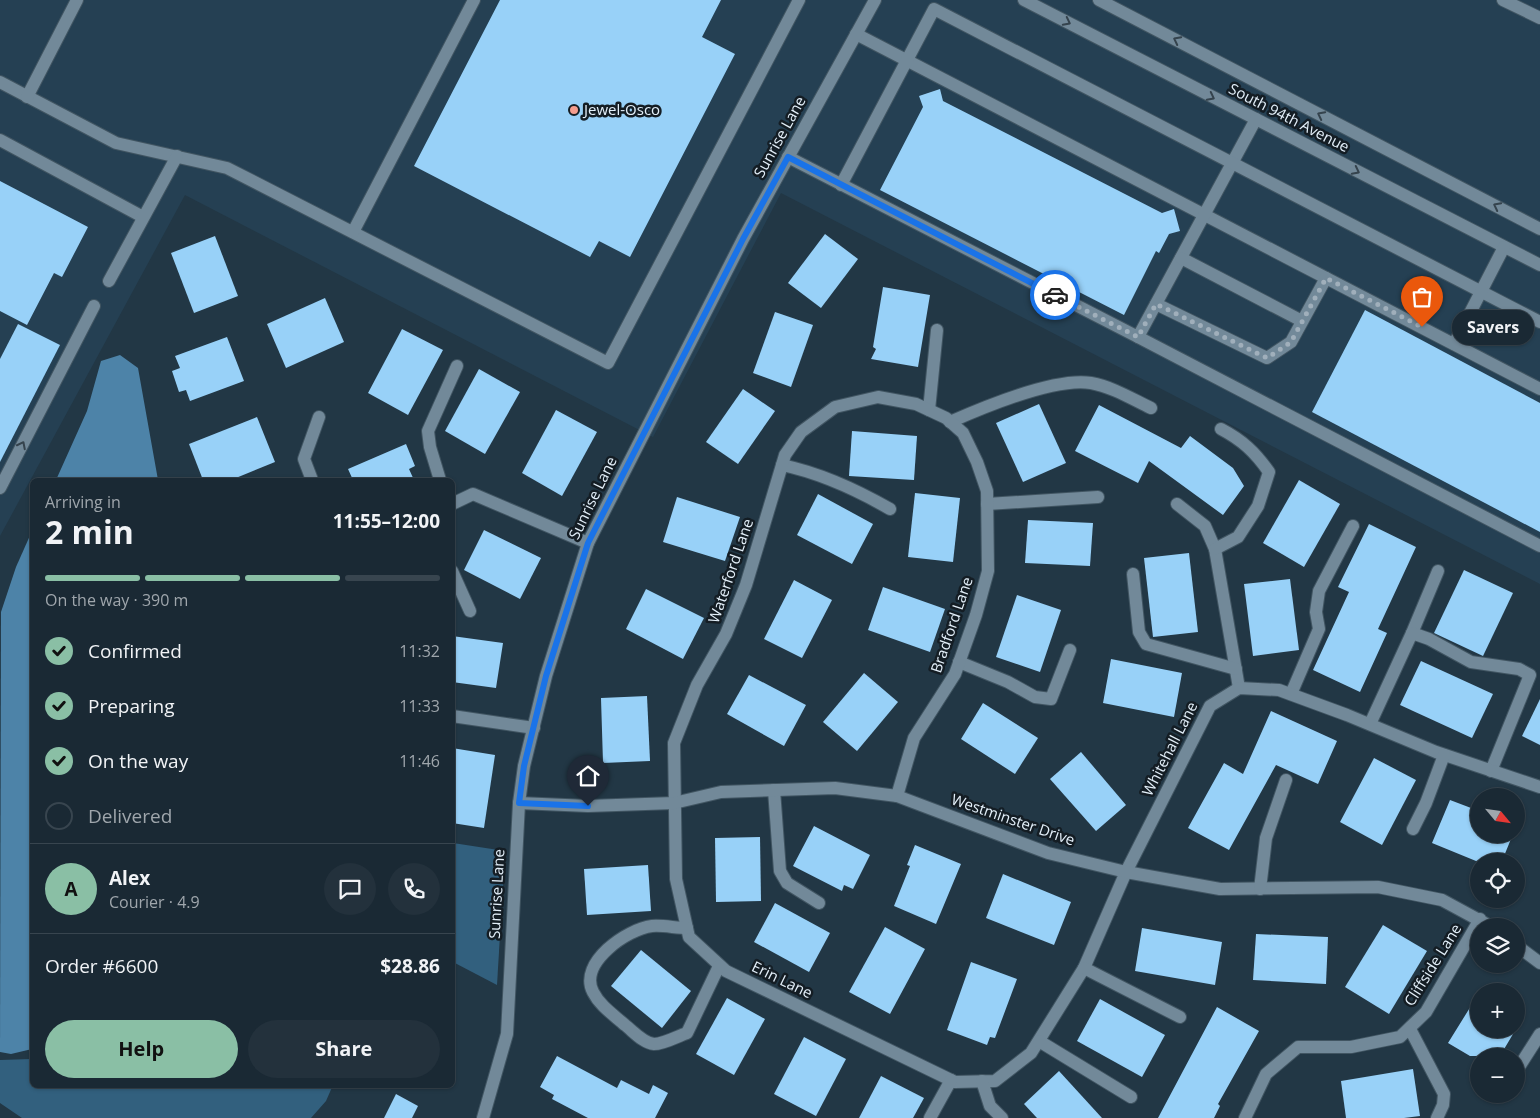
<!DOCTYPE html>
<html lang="en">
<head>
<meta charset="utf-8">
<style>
	:root { --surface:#1a2934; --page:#23313c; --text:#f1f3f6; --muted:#9fa6ac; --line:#38454f; --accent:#8abfa5 }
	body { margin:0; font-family:"Open Sans",sans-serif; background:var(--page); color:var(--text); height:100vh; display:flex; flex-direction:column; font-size:19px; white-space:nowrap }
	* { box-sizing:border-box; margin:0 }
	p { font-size:16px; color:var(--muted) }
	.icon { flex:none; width:28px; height:28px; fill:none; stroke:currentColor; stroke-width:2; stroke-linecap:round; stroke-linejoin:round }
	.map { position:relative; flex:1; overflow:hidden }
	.panel { position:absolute; left:30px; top:478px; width:425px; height:610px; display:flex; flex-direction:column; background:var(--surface); border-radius:8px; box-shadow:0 1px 4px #0004,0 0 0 1px var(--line) }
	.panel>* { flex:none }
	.needle { width:32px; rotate:119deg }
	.fabs { position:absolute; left:1470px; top:788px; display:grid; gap:10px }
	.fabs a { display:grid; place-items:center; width:55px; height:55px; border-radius:50%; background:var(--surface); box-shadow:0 1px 4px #0004,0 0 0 1px var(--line); font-size:25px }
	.pin { position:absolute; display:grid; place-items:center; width:42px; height:42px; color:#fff; margin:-51px -21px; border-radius:50% 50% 50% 0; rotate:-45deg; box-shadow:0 0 5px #0007 }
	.pin .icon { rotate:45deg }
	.courier { position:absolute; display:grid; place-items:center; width:50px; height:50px; margin:-25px; border:4px solid #1a73e8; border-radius:50%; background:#fff; color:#222; box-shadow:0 1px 6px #0007 }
	.bubble { position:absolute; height:35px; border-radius:18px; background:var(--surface); box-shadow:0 1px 4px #0004,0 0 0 1px var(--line); font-size:16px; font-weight:700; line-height:35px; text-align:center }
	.summary em { font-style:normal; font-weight:700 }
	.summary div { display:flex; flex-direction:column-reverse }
	.summary { display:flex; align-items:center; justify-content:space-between; height:85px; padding:0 15px }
	h1 { font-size:32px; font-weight:700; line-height:38px }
	.bar { display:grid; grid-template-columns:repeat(4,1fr); gap:8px 5px; align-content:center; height:60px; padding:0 15px }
	.bar i { height:6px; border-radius:4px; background:var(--line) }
	.bar .selected { background:var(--accent) }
	.bar p { grid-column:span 4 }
	.line { display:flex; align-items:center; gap:12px; padding:0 15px; border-top:1px solid var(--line) }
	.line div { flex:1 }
	.round { display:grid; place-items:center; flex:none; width:52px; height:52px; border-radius:26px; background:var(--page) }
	ol { padding:0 15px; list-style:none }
	li { display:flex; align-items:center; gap:15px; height:55px }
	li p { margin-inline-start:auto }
	li .icon { padding:5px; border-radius:50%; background:var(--accent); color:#111; stroke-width:4 }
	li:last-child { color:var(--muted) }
	li i { width:28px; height:28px; border:2px solid var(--line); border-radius:50% }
	.cta { display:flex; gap:10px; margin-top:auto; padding:10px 15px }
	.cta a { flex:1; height:58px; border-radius:30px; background:var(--accent); color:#111; font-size:20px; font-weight:700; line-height:58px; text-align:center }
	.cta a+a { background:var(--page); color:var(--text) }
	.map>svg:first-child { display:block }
	.built { fill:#254053 }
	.green { fill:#32607e }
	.water { fill:#4d83a8 }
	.building { fill:#98d1f8 }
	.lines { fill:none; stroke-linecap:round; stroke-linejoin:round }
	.minor-casing { stroke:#415562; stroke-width:14 }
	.minor { stroke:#728999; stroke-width:12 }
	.oneway { stroke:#35434d }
	.done { stroke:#a0afbb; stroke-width:5; stroke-dasharray:0 9 }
	.route { stroke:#1a73e8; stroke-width:6 }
	.poi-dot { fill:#f59d8e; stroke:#141d24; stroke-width:2 }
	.labels { text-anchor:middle; stroke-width:5; stroke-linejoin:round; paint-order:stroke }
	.poi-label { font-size:15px; fill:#e4f0fa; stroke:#141d24; text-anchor:start }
	.street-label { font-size:15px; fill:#e4f0fa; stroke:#141d24 }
</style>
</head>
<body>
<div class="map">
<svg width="1540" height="1118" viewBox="0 0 1540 1118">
	<rect width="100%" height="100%" fill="#223745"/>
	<polygon class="built" points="0,0 1540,0 1540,584 781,193 653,437 185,195 0,536"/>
	<g class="green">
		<polygon points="453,843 505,851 497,985 453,962"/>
		<polygon points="32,1059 32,1085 333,1085 326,1101 311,1118 22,1118 0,1103 0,1060"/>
	</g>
	<g class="water">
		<polygon points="120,355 138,368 158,480 56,480 87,411 101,361"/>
		<polygon points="32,531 32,1049 11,1054 0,1052 1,612 16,567"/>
	</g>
	<g class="building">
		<polygon points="500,0 721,0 702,37 735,54 630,257 599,241 590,257 414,166"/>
		<polygon points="940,89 943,101 1162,213 1174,209 1180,231 1169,234 1159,253 1156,251 1124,315 880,190 923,107 919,96"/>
		<polygon points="0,181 88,227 62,277 54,273 27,325 0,311"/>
		<polygon points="825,234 858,259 821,308 788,283"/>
		<polygon points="215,236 238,296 194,313 171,253"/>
		<polygon points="883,287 930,295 918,367 871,359 876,349 873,347"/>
		<polygon points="325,298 344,342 286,368 267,324"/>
		<polygon points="1365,310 1540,403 1540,532 1312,412"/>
		<polygon points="775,312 813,325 791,387 753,373"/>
		<polygon points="18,324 60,345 0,462 0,359"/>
		<polygon points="402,329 443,350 408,415 368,393"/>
		<polygon points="227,337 244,381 190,401 186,390 179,392 172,371 180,368 175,356"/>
		<polygon points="479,369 520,392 485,454 445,431"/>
		<polygon points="743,389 775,411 738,464 706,442"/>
		<polygon points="1039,404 1066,463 1023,482 996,423"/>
		<polygon points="1099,405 1181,448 1190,436 1233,468 1244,486 1223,515 1149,461 1138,483 1075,451"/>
		<polygon points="556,410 597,432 562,496 522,473"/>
		<polygon points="257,417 275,462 231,480 203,480 189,444"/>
		<polygon points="852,431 917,436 914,480 849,476"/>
		<polygon points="406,444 415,466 409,469 414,480 353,480 348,469"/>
		<polygon points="1299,480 1340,504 1304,567 1263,543"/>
		<polygon points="915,493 960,498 953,562 908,557"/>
		<polygon points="818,494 873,524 852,564 797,535"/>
		<polygon points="677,497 740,517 725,561 663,542"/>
		<polygon points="1028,520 1093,523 1090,566 1025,563"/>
		<polygon points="1369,524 1416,547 1378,629 1387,633 1360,692 1313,670 1349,592 1338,587"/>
		<polygon points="484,530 541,558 520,599 464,570"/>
		<polygon points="1189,553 1198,632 1153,637 1144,558"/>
		<polygon points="1464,570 1513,593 1483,656 1434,633"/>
		<polygon points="1290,579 1299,650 1253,656 1244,584"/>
		<polygon points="794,580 832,600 802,658 764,639"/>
		<polygon points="883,587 945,609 930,652 868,630"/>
		<polygon points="646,589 704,618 683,659 626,629"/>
		<polygon points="1017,595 1061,610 1040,672 996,657"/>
		<polygon points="452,636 503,643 496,688 452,682"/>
		<polygon points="1111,659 1182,673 1174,717 1103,703"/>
		<polygon points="1421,661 1493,694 1472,738 1400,705"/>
		<polygon points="864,673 898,702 857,751 823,722"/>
		<polygon points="749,675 806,705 784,746 727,714"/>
		<polygon points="647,696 650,761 603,763 601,698"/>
		<polygon points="1540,699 1540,745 1522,736"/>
		<polygon points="983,703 1038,738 1015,774 961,739"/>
		<polygon points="1271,711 1337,741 1318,784 1276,765 1229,850 1188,828 1224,763 1243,774"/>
		<polygon points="452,748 495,755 484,828 452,823"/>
		<polygon points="1081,752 1126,805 1096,831 1050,779"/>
		<polygon points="1374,758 1416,780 1382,845 1340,822"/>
		<polygon points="1450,800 1479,811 1479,834 1513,834 1502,861 1476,861 1432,843"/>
		<polygon points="814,826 870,855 853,889 844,885 842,891 793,866"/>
		<polygon points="760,837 761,901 716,902 715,838"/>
		<polygon points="915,845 961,864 936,924 894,906 910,866 907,865"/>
		<polygon points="648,865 651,911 587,915 584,869"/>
		<polygon points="1003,874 1071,902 1054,945 986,918"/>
		<polygon points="775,903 830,933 809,972 754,942"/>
		<polygon points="1383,925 1427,951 1389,1014 1345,987"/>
		<polygon points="885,927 925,949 890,1014 849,992"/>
		<polygon points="1142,928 1222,942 1215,985 1135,971"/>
		<polygon points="1256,934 1328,937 1326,984 1253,980"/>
		<polygon points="641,950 691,991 662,1028 611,986"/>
		<polygon points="971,962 1017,979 995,1038 990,1037 987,1045 947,1030"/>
		<polygon points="1479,993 1479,1029 1516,1029 1500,1056 1470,1056 1448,1043"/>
		<polygon points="727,998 765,1019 734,1075 696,1054"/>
		<polygon points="1100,999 1165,1035 1142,1077 1077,1041"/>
		<polygon points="1217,1007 1259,1031 1218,1104 1220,1106 1214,1118 1158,1118"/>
		<polygon points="804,1037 846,1059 816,1116 774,1094"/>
		<polygon points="557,1056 617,1088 621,1080 649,1094 653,1085 668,1093 655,1118 588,1118 552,1099 554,1095 540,1087"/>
		<polygon points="1413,1069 1420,1116 1404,1118 1346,1118 1341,1081"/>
		<polygon points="1059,1071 1102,1118 1037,1118 1024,1104"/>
		<polygon points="881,1076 924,1098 913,1118 859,1118"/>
		<polygon points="396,1094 418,1106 412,1118 384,1118"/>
	</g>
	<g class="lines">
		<g class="minor-casing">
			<g id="minor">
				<polyline points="1024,0 1540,265"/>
				<polyline points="1099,0 1540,229"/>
				<polyline points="1503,0 1540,18"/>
				<polyline points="856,34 1540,389"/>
				<polyline points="0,82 116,143 227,168 608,363 799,0"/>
				<polyline points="27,97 77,0"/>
				<polyline points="0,140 143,217"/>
				<polyline points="788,157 1138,337 1256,119"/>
				<polyline points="841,185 934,9 1540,322"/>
				<polyline points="353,232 474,0"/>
				<polyline points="1181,258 1302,321"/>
				<polyline points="109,281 177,156"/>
				<polyline points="1156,304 1267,358 1291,342 1326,278"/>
				<polyline points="1138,337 1540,546"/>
				<polyline points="1454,344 1504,247"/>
				<polyline points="929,410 937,330"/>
				<path d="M950,422c34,-15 105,-45 141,-39 22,4 41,16 60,25"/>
				<path d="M782,465c38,8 75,25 108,44"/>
				<polyline points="312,480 304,459 319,417"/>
				<polyline points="440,480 430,447 428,431 457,366"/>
				<polyline points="0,488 94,306"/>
				<polyline points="452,504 473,494 588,543"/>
				<polyline points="987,504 1098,497"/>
				<polyline points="1177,504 1205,526 1215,549 1239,688"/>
				<path d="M1215,549l23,-12 20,-31 11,-34c-14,-20 -27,-32 -48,-43"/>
				<polyline points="452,571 470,611"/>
				<polyline points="1133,574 1139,632 1146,644 1236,669"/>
				<polyline points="1412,633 1438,571"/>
				<polyline points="959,662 1008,682 1035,697 1051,699 1070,650"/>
				<polyline points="1291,694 1319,629 1316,612 1319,591 1353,526"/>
				<polyline points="452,716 534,728"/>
				<polyline points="1370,724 1412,633 1429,639 1471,662 1519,669 1530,675 1491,771"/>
				<polyline points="774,790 780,871 787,883 819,903"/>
				<polyline points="897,796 914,738 955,674 976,615 988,571 987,491 977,462 963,433 946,418 916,404 878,397 835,407 801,432 785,455 746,585 726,634 697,685 674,743 676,879 689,937 726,971 955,1082 995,1081 1031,1053 1084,968 1126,872 1210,706 1239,688 1279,690 1347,715 1436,752 1540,787"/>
				<polyline points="519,803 588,806 674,803 721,792 835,788 897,796 1048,853 1126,872 1220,889 1378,887 1442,900 1490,926"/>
				<polyline points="1413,829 1426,803 1444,755"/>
				<polyline points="1260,889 1266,838 1286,780"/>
				<path d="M687,928c-11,0 -24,-3 -35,-2 -25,3 -74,37 -59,66 7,14 21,23 32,33 8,6 18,18 29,19 10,0 24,-8 33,-11l32,-67"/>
				<polyline points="1516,945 1540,963"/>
				<polyline points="1084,968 1180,1017"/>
				<polyline points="1410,1029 1444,1094 1443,1105 1437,1118"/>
				<polyline points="1039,1041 1131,1097"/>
				<polyline points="1517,1070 1540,1034"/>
				<polyline points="982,1081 990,1106 1002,1118"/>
				<polyline points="483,1118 507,1034 519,803 524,766 546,676 588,543 743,239 875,0"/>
				<polyline points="930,1118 951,1080"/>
				<polyline points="1245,1118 1266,1074 1298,1047 1351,1047 1400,1037 1426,1012 1480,919"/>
			</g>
		</g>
		<use href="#minor" class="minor"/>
	</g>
	<defs><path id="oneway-chevron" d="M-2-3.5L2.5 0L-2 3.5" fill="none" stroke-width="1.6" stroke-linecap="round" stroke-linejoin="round" transform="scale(1.25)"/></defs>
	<g class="oneway">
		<use href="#oneway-chevron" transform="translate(1067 22) rotate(27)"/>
		<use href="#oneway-chevron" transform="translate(1177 40) rotate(-153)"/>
		<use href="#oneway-chevron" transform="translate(1211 97) rotate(27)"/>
		<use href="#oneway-chevron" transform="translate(1321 115) rotate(-153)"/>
		<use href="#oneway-chevron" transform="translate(1356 171) rotate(27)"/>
		<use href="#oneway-chevron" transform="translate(1497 206) rotate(-153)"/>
		<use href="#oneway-chevron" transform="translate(22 445) rotate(-63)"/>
	</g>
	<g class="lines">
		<polyline class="done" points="1055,295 1138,337 1156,304 1267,358 1291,342 1326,278 1422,327"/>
		<polyline class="route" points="588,806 519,803 524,766 546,676 588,543 743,239 788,157 1055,295"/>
	</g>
	<circle class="poi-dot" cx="574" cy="110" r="5"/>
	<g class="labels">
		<g class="poi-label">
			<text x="584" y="115">Jewel-Osco</text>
		</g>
		<g class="street-label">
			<text transform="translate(1289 118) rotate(27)" y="5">South 94th Avenue</text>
			<text transform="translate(780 137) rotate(-61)" y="5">Sunrise Lane</text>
			<text transform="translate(593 498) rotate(-64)" y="5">Sunrise Lane</text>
			<text transform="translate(731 571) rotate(-71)" y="5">Waterford Lane</text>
			<text transform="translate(952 625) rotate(-71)" y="5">Bradford Lane</text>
			<text transform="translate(1170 749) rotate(-63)" y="5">Whitehall Lane</text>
			<text transform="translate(1013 820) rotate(19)" y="5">Westminster Drive</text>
			<text transform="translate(497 894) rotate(-87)" y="5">Sunrise Lane</text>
			<text transform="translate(1433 965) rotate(-58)" y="5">Cliffside Lane</text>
			<text transform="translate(782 980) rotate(26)" y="5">Erin Lane</text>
		</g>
	</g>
</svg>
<div class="fabs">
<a><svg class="needle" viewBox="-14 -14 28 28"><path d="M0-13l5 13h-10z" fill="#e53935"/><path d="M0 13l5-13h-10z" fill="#9fa6ac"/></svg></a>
<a><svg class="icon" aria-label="locate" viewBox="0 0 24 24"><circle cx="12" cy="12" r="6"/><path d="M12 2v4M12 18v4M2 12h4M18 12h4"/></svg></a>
<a><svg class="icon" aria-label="layers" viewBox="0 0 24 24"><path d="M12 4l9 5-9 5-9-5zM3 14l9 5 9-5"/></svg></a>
<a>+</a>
<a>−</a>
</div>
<div class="pin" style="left:1422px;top:327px;background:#ea580c"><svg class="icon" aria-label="bag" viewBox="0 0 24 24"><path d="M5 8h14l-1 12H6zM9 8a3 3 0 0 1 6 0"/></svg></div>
<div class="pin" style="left:588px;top:806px;background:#1f2937"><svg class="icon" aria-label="home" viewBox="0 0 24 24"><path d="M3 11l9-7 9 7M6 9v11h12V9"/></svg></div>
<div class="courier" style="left:1055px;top:295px"><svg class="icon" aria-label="car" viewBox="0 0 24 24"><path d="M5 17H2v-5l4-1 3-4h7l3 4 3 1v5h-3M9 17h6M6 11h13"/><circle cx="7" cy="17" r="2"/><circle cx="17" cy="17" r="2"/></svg></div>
<div class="bubble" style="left:1452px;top:310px;width:82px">Savers</div>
<section class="panel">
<div class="summary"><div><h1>2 min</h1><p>Arriving in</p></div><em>11:55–12:00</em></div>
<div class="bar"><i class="selected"></i><i class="selected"></i><i class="selected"></i><i></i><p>On the way · 390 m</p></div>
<ol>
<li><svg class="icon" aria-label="check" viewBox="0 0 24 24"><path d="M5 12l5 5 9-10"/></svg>Confirmed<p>11:32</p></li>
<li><svg class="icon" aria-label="check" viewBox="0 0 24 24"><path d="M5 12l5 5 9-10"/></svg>Preparing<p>11:33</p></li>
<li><svg class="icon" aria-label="check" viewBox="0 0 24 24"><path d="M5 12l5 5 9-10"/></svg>On the way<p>11:46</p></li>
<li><i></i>Delivered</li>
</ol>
<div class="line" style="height:90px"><b class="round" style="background:var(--accent);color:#111">A</b><div><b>Alex</b><p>Courier · 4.9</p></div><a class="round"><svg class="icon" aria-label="chat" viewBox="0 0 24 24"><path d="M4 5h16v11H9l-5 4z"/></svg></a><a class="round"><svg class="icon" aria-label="phone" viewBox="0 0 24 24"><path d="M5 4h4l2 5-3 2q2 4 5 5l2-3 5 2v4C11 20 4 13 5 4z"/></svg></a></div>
<div class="line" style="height:65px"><div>Order #6600</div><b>$28.86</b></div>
<div class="cta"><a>Help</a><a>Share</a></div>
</section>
</div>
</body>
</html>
